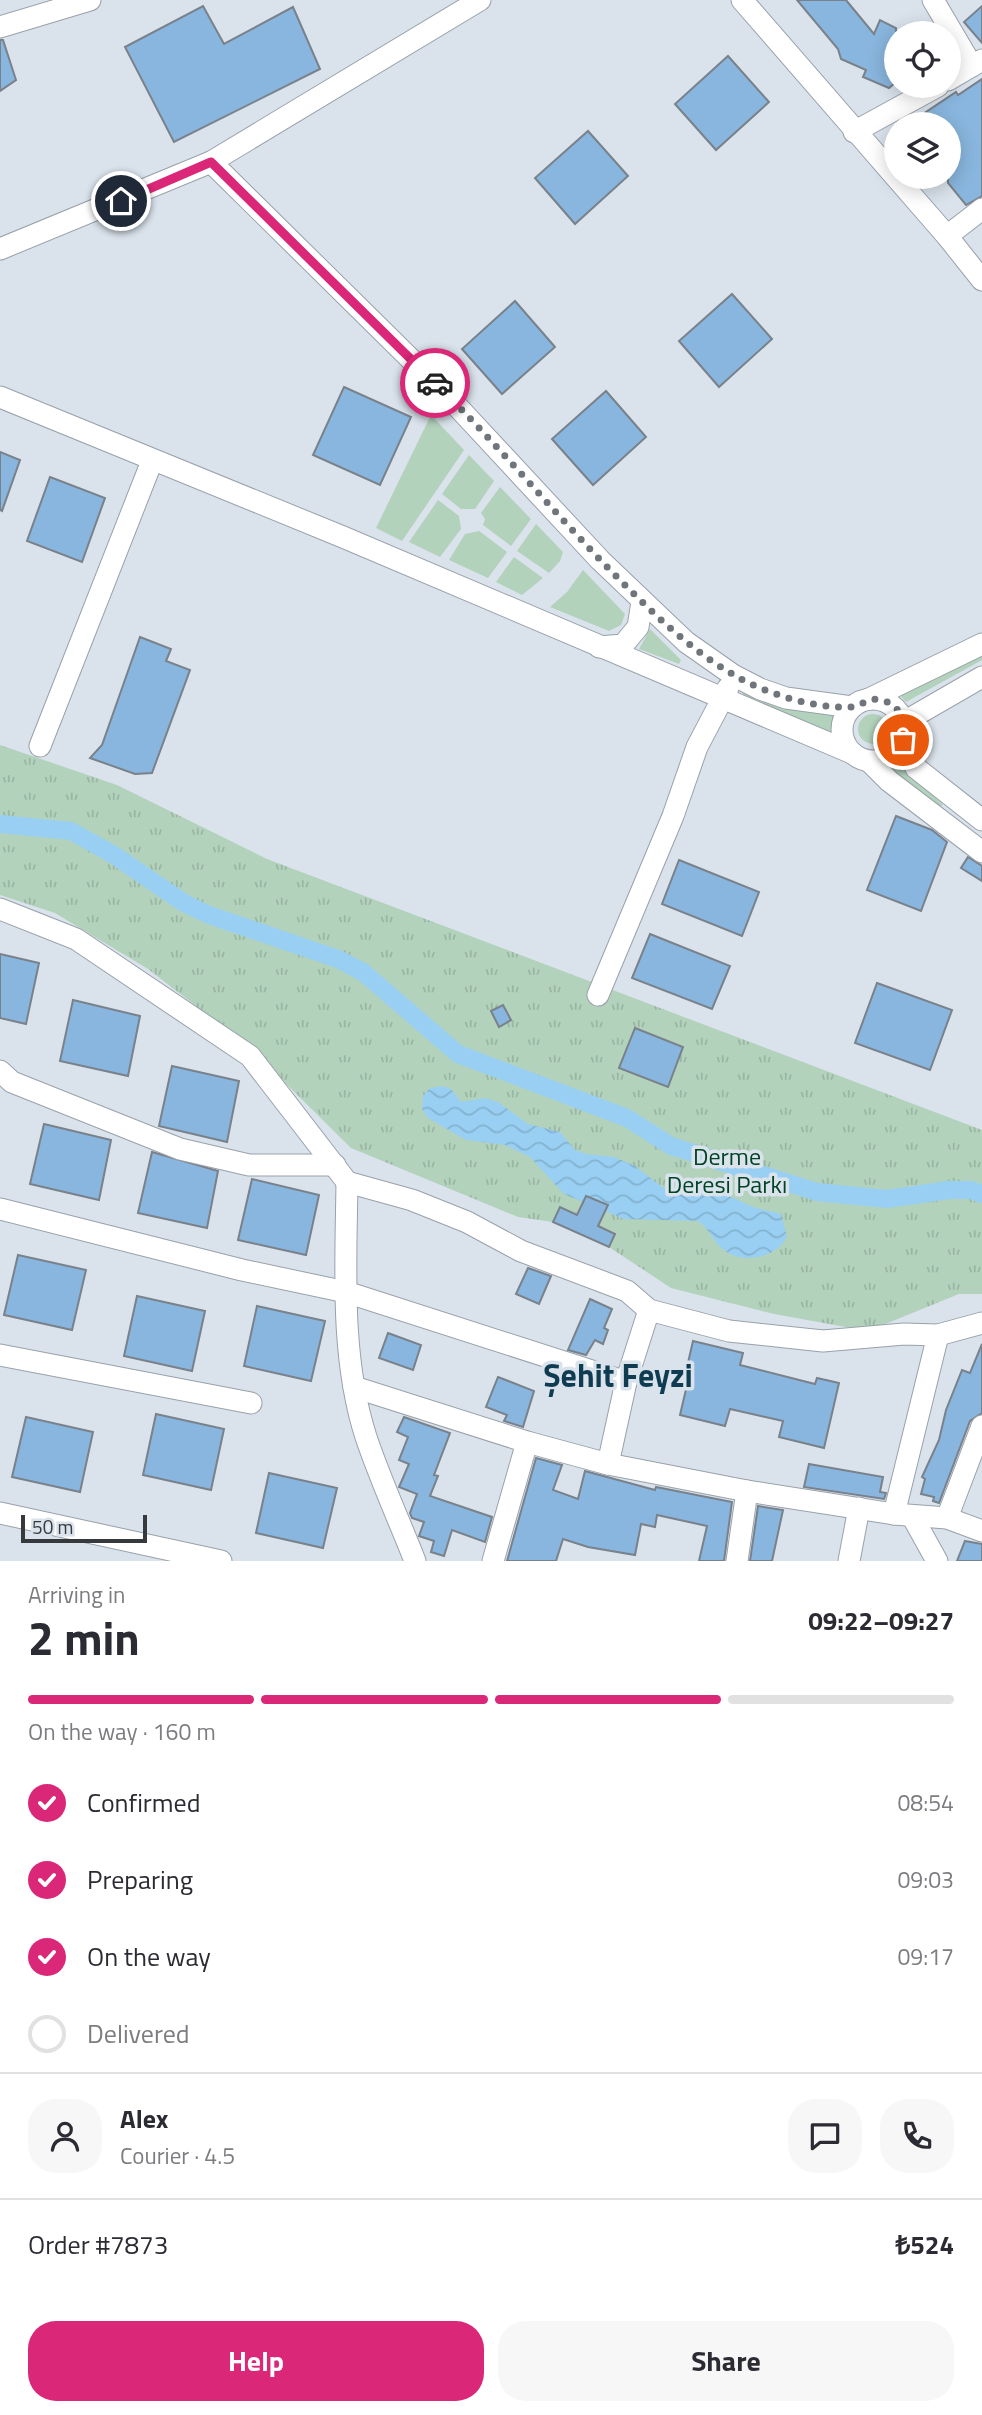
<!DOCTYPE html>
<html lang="en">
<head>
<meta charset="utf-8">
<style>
	:root { --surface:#fff; --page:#f7f7f7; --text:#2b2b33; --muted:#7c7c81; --line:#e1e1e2; --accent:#db2777 }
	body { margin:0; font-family:"Titillium Web",sans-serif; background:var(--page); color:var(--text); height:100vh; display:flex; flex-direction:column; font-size:26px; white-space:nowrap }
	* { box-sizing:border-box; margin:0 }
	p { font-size:23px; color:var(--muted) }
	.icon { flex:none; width:38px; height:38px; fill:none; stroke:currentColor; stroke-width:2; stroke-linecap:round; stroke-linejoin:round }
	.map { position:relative; height:1561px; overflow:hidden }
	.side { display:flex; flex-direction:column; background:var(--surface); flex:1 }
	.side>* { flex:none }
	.controls { position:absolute; left:884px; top:21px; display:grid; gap:14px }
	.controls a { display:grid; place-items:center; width:77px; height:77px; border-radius:50%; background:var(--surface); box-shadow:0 4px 18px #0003; font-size:35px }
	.scale { position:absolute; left:21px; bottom:18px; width:126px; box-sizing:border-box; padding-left:7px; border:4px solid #363a3d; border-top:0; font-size:19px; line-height:24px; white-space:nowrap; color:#363a3d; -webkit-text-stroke:5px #dae3ec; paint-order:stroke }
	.pin { position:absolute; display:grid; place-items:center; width:60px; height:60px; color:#fff; margin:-30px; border:4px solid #fff; border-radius:50%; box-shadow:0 2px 7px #0007 }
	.courier { position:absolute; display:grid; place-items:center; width:70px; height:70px; margin:-35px; border:5px solid #db2777; border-radius:50%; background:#fff; color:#222; box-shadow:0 2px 9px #0007 }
	.head em { font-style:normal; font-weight:700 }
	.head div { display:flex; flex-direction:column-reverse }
	.head { display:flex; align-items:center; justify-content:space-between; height:119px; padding:0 28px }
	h1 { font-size:46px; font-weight:700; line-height:52px }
	.bar { display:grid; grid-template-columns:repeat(4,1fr); gap:10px 7px; align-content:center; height:84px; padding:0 28px }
	.bar i { height:9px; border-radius:5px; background:var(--line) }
	.bar .current { background:var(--accent) }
	.bar p { grid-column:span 4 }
	.line { display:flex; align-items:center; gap:18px; padding:0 28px; border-top:2px solid var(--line) }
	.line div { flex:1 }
	.round { display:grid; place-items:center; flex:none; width:74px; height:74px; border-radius:28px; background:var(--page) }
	ol { padding:0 28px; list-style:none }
	li { display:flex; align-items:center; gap:21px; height:77px }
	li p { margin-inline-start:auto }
	li .icon { padding:7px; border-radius:50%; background:var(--accent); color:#fff; stroke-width:4 }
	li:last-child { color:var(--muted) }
	li i { width:38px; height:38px; border:4px solid var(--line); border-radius:50% }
	.action { display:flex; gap:14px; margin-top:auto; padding:14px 28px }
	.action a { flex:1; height:80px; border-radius:28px; background:var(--accent); color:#fff; font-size:28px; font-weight:700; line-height:80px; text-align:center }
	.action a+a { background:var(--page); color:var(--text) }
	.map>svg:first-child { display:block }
	.grass { fill:#b2d2bc }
	.park { fill:url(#park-tufts) }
	.water { fill:url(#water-waves) }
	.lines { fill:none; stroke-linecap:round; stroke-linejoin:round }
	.canal { stroke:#99cff2; stroke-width:18 }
	.building { fill:#89b6de; stroke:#79818a; stroke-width:2 }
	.minor-casing { stroke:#99a1aa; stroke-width:23 }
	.minor { stroke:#fff; stroke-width:21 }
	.done { stroke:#6f757a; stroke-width:7; stroke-dasharray:0 12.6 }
	.route { stroke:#db2777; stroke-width:9 }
	.labels { text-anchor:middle; stroke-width:7; stroke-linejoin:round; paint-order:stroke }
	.park-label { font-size:24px; fill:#004424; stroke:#dae3ec }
	.district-label { font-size:32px; font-weight:bold; fill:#0f3c51; stroke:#dae3ec }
</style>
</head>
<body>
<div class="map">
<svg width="982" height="1561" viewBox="0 0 982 1561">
	<defs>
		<pattern id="park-tufts" width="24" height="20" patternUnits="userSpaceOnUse" patternTransform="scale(1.75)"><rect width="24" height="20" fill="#b2d2bc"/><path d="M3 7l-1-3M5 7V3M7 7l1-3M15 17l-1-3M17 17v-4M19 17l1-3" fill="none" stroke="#9ab5a2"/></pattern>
		<pattern id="water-waves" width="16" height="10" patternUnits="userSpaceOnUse" patternTransform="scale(1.75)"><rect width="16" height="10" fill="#99cff2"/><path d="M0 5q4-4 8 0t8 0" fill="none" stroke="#84b2d0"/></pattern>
	</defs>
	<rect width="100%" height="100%" fill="#dae3ec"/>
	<g class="grass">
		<polygon points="431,415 464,450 402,541 376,528"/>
		<polygon points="469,455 494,481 475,509 461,509 442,494"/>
		<polygon points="500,487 531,519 511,546 483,525 485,519 481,513"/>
		<polygon points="438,500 459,516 461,529 440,557 409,542"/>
		<polygon points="536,524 563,552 560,561 549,573 517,551"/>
		<polygon points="479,531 507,552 488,578 449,560 465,534"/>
		<polygon points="514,557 543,578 522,595 496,582"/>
		<polygon points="583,570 625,614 621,625 609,631 550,607 567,592"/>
		<polygon points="650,629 681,660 679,664 639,649"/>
		<polygon points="982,656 982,660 906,702 898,693"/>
		<polygon points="744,691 834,713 830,735 741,698"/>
		<circle cx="873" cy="729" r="15"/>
		<polygon points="901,765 943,805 938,808 888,770"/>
	</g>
	<polygon class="park" points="0,745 117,785 267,859 982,1130 982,1294 959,1294 868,1331 774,1314 671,1288 609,1247 553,1222 518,1217 351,1148 248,1046 148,969 55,913 0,895"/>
	<path class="water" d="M443,1086l8,3 10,13 24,-4 13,4 30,22 32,8 15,18 11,4 28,3 21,9 27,21 17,6 22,-5 24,6 28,13 28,7 6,23c-11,21 -44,28 -63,13 -12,-9 -14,-21 -26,-29l-74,-2 -60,-25 -34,-37 -25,-12 -39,-5 -38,-22 -6,-9 1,-13 7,-8z"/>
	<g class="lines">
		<polyline class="canal" points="0,824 71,831 114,855 184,903 209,915 338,959 363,972 458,1054 627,1118 671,1146 817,1192 887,1199 949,1190 971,1190 982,1194"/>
	</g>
	<g class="building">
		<polygon points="797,0 846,0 874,34 880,20 896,28 896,82 889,88 863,77 866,70 841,59 838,49"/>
		<polygon points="203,6 224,44 293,7 320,69 174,142 125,47"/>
		<polygon points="982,6 982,43 964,22"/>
		<polygon points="0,40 3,40 16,80 0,91"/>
		<polygon points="728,56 769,102 716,150 675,104"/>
		<polygon points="982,79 982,196 966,205 948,183 948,124 908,124 956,92 958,95"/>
		<polygon points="588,131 628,176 575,224 535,178"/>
		<polygon points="732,294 772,339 719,387 679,341"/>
		<polygon points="515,301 555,347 502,394 462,349"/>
		<polygon points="344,387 411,417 380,485 313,455"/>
		<polygon points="606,391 646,437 593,485 552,439"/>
		<polygon points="0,452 20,460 2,511 0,510"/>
		<polygon points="50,477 105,498 82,562 27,541"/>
		<polygon points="140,637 171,649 166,661 190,670 152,773 135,774 90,758 102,745"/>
		<polygon points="896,816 932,830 947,842 921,911 867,890"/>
		<polygon points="968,857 982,866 982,881 961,868"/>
		<polygon points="679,860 759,892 742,936 662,904"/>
		<polygon points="650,934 730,966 712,1009 632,978"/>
		<polygon points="0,954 39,963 26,1024 0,1018"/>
		<polygon points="877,983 952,1010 930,1070 855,1043"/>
		<polygon points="73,1000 140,1016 128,1076 60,1061"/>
		<polygon points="503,1005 511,1020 499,1027 491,1011"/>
		<polygon points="635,1028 683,1047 668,1087 619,1068"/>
		<polygon points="172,1066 239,1081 227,1142 159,1126"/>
		<polygon points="44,1124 111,1140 99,1200 30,1184"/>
		<polygon points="152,1152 218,1171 207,1228 138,1213"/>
		<polygon points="252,1179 319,1195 306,1255 238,1240"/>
		<polygon points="586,1196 608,1205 598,1226 615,1234 609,1247 553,1222 560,1207 577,1215"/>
		<polygon points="18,1255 86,1270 72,1330 4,1315"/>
		<polygon points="528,1268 551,1276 539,1304 516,1294"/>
		<polygon points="137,1296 205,1311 192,1371 124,1356"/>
		<polygon points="590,1299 612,1309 604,1328 608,1330 603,1344 595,1340 586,1355 568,1350"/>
		<polygon points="257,1306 325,1321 311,1381 244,1366"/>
		<polygon points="388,1333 421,1345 413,1370 379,1358"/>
		<polygon points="693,1341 743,1353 740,1365 815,1384 817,1378 839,1383 824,1448 779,1437 783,1421 730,1409 725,1426 680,1415 691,1368 687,1367"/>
		<polygon points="982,1344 982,1413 970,1421 939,1503 933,1501 934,1497 921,1494 925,1479 922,1477 939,1440 946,1410 962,1370 970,1373"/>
		<polygon points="498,1377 534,1391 523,1427 504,1421 507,1415 486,1407"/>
		<polygon points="156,1414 224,1429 211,1490 143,1475"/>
		<polygon points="26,1417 93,1432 80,1492 12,1477"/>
		<polygon points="404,1417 450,1433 434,1475 438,1476 430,1496 492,1517 485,1542 452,1530 444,1556 431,1552 434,1541 419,1536 424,1522 412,1518 410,1513 417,1494 399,1487 409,1464 399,1460 408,1437 397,1432"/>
		<polygon points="536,1458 562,1465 553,1490 578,1499 585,1471 655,1490 656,1487 732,1502 724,1561 699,1561 707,1526 657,1515 655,1527 641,1524 635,1555 588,1547 563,1539 556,1561 507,1561"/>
		<polygon points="809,1464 883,1477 880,1492 886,1493 884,1499 804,1487"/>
		<polygon points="269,1473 337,1488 323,1548 256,1533"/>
		<polygon points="758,1506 783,1510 772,1561 750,1561"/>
		<polygon points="965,1541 982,1544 982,1561 957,1561"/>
	</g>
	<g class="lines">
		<g class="minor-casing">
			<g id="minor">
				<polyline points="742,0 947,236 982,280"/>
				<polyline points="933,0 972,66"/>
				<polyline points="0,27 90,0"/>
				<polyline points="948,80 982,60"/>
				<polyline points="854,132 938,86"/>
				<polyline points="211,162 442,390 600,560 686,642 733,675 760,689 786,698 852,707"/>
				<polyline points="947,236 982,209"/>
				<polyline points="0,249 211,162 480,0"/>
				<polyline points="0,397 343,537 852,753"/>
				<polyline points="599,647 623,645 638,627 642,602"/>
				<circle cx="873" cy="730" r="31"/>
				<polyline points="869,699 982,644"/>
				<polyline points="904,722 982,677"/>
				<polyline points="903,740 916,768 982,820"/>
				<polyline points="40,746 152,461"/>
				<polyline points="870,762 889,781 982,852"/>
				<polyline points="0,909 76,939 250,1056 347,1182 412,1200 467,1222 521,1251 627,1291 649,1310 729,1331 823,1341 904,1334 938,1335 982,1323"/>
				<polyline points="598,995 673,816 697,747 728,688"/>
				<polyline points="0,1071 12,1082 180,1149 249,1165 335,1165"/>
				<path d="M347,1182c-1,83 -7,175 19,255 14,42 33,83 49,124"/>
				<polyline points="0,1209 242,1270 346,1292 626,1382 649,1310"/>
				<polyline points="0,1355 251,1403"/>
				<polyline points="626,1382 608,1464 747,1491 894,1514 947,1518 982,1531"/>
				<polyline points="354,1387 527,1442 608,1464"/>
				<polyline points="0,1513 221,1561"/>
				<polyline points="894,1514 938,1335"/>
				<polyline points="912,1516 937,1561"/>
				<polyline points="947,1518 982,1426"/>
				<polyline points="493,1561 527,1442"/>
				<polyline points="737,1561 747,1491"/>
				<polyline points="849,1561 859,1508"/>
			</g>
		</g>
		<use href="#minor" class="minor"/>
	</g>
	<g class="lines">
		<path class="done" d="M435,383c67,65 126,139 193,205 32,32 66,64 106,87 30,18 81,34 116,32 13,-1 20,-12 35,-6 17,7 21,22 18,39"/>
		<polyline class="route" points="121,201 211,162 435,383"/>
	</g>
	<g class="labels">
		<g class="park-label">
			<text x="727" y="1165">Derme<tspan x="727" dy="28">Deresi Parkı</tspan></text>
		</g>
		<g class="district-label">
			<text x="618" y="1387">Şehit Feyzi</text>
		</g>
	</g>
</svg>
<div class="controls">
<a><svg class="icon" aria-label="locate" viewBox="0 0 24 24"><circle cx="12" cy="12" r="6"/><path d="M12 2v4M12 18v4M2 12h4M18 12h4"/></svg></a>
<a><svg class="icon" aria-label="layers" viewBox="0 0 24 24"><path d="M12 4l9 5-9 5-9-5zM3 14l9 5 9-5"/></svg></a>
</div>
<div class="scale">50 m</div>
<div class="pin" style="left:903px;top:740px;background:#ea580c"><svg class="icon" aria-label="bag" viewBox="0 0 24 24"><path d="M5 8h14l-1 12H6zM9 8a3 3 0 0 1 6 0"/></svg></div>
<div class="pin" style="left:121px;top:201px;background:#1f2937"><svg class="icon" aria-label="home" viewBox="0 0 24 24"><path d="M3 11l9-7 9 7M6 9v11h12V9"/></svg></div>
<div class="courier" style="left:435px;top:383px"><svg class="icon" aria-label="car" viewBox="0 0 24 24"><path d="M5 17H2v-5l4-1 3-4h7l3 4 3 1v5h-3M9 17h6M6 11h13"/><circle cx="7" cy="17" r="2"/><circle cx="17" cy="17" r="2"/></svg></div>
</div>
<section class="side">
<div class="head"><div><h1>2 min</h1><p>Arriving in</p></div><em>09:22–09:27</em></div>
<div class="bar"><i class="current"></i><i class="current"></i><i class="current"></i><i></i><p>On the way · 160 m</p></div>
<ol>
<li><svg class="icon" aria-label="check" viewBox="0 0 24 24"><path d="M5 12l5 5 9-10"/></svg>Confirmed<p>08:54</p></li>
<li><svg class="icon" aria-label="check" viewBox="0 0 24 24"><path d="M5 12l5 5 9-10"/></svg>Preparing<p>09:03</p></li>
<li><svg class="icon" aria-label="check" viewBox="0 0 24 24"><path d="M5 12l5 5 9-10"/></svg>On the way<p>09:17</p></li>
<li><i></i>Delivered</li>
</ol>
<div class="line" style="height:126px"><a class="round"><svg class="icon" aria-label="person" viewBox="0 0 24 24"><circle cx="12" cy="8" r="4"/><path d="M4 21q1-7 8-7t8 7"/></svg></a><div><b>Alex</b><p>Courier · 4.5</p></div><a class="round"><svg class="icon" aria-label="chat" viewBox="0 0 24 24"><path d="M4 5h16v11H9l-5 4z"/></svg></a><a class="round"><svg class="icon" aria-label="phone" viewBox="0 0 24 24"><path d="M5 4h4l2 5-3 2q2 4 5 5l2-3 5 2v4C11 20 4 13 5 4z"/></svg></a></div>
<div class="line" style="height:91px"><div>Order #7873</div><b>₺524</b></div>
<div class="action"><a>Help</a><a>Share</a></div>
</section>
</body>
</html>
